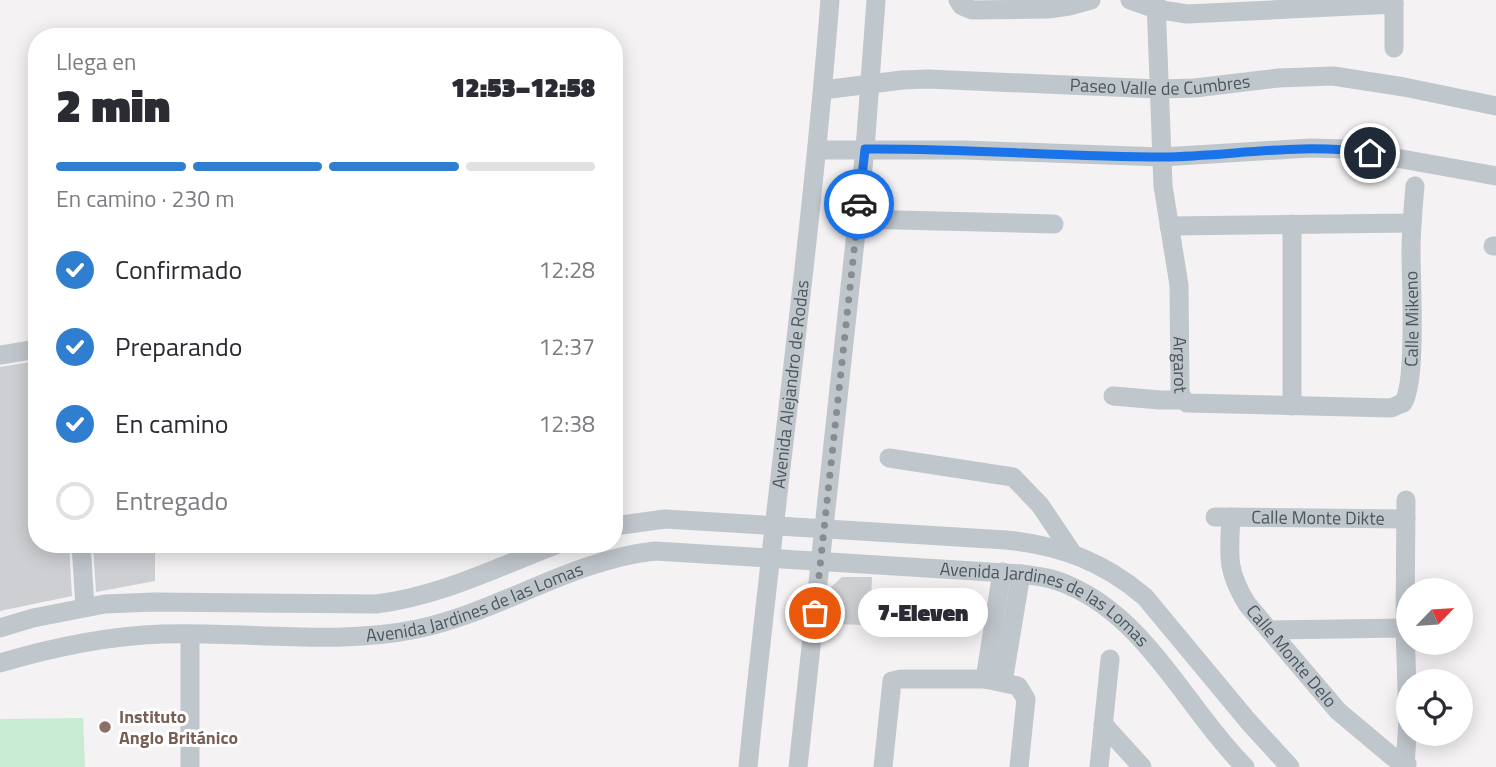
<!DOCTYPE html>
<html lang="es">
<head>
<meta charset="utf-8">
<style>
	:root { --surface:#fff; --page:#f2f2f3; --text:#2b2b33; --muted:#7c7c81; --line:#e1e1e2; --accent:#307ecf }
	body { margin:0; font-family:"Titillium Web",sans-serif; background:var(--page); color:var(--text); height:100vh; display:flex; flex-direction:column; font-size:26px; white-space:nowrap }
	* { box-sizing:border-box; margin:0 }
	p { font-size:23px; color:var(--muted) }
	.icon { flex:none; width:38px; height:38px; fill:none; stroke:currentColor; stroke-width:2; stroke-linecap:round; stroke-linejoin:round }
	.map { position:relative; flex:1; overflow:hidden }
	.drawer { position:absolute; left:28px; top:28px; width:595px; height:525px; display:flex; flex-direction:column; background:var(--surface); border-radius:28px; box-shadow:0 4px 18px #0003 }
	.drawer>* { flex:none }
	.needle { width:46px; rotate:65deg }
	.controls { position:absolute; left:1396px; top:578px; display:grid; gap:14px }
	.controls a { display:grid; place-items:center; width:77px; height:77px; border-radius:50%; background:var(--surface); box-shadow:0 4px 18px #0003; font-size:35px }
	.pin { position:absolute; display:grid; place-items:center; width:60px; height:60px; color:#fff; margin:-30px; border:4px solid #fff; border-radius:50%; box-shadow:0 2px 7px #0007 }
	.courier { position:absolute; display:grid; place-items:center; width:70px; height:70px; margin:-35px; border:5px solid #1a73e8; border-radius:50%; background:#fff; color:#222; box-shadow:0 2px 9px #0007 }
	.bubble { position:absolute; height:49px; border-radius:24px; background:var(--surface); box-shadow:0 4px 18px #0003; font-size:23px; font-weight:800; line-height:49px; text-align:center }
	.summary em { font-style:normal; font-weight:800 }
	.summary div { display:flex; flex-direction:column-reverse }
	.summary { display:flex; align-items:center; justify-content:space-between; height:119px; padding:0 28px }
	h1 { font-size:46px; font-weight:800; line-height:52px }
	.bar { display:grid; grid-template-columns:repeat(4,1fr); gap:10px 7px; align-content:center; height:84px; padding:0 28px }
	.bar i { height:9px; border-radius:5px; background:var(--line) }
	.bar .current { background:var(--accent) }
	.bar p { grid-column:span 4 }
	ol { padding:0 28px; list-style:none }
	li { display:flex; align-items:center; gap:21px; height:77px }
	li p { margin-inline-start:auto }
	li .icon { padding:7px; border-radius:50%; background:var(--accent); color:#fff; stroke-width:4 }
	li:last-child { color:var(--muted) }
	li i { width:38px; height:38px; border:4px solid var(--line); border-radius:50% }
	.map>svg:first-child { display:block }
	.green { fill:#c7ebd3 }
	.building { fill:#cdcfd3 }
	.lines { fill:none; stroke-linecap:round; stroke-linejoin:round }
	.minor { stroke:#bfc6cc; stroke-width:19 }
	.done { stroke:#878d91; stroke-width:7; stroke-dasharray:0 12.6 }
	.route { stroke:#1a73e8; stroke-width:9 }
	.education-dot { fill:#8d6e63; stroke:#fff; stroke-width:2.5 }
	.labels { text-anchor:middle; stroke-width:6; stroke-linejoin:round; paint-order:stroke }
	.street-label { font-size:18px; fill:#4c565d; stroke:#fff }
	.education-label { font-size:18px; font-weight:bold; fill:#785e54; stroke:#fff; text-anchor:start }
</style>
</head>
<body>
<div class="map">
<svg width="1496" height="767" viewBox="0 0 1496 767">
	<rect width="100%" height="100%" fill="#f4f2f2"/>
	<polygon class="green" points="83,718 85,767 0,767 0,719"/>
	<g class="building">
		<polygon points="37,361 37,544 69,544 72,596 0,611 0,367"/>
		<polygon points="93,544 155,544 155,581 96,592"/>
		<polygon points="842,577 872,577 870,625 827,624 831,587"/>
	</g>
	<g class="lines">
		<g class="minor">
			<polyline points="958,0 962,6 972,10 1048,9 1069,6 1091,0"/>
			<polyline points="1130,0 1156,9 1187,14 1394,4"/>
			<path id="s1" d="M1156,0l7,186 16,99 1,104 1,7 6,7 204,5 12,-5c14,-20 8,-122 8,-151 0,-22 2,-44 4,-66"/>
			<polyline points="1394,0 1394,48"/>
			<path id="s2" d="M823,90l79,-10 26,-1 231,10 36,-1 83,-10 55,-2 71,11 92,19"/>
			<polyline points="817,150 965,150 1162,157 1310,148 1346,149 1496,176"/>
			<polyline points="858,219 1054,224"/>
			<polyline points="1292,224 1292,406"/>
			<polyline points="1169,226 1412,223"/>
			<polyline points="1493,246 1496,246"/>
			<polyline points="0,355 37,349"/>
			<polyline points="1113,396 1160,400 1184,400"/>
			<polyline points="889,458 1013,477 1040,505 1073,554"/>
			<path id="s3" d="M1215,517l191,2"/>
			<path id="s4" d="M1231,517c-2,38 -5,53 16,87l91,107 56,47 13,6"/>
			<path d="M614,526l51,-7 341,21c54,5 98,22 139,57l103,124 42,46"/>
			<polyline points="81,544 85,607"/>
			<path d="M0,628l33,-10 72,-14 49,-2 222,2c65,-8 121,-37 182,-60"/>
			<polyline points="1269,630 1405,628"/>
			<path id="s5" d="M0,663c54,-16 106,-27 162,-29 83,-3 174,12 255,-5 82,-17 154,-69 238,-78l366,23c16,2 32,4 47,11 80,34 118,123 177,182"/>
			<polyline points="985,679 1002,572"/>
			<polyline points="1003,682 1021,574"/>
			<polyline points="1103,724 1142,767"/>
			<polyline points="190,767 190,634"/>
			<path id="s6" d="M748,767c25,-256 62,-511 82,-767"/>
			<polyline points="798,767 865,149 876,0"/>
			<polyline points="883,767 892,681 901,679 985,679 1018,686 1026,699 1019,767"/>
			<polyline points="1099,767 1110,659"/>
			<polyline points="1405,767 1408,720 1405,628 1406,500"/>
		</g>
	</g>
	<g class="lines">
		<polyline class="done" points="815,613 859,204"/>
		<path class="route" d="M859,204l6,-55c100,-1 199,8 298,8 70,-1 138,-15 207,-4"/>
	</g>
	<circle class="education-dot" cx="105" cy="727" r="7"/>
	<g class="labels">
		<g class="street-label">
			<text dy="6" stroke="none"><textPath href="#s2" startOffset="338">Paseo Valle de Cumbres</textPath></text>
			<text dy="6" stroke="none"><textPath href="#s1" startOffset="709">Calle Mikeno</textPath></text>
			<text dy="6" stroke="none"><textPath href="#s1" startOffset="366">Argarot</textPath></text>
			<text dy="6" stroke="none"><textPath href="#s6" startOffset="385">Avenida Alejandro de Rodas</textPath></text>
			<text dy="6" stroke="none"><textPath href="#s3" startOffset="103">Calle Monte Dikte</textPath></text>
			<text dy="6" stroke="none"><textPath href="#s5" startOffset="483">Avenida Jardines de las Lomas</textPath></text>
			<text dy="6" stroke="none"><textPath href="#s5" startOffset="1071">Avenida Jardines de las Lomas</textPath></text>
			<text dy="6" stroke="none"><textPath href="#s4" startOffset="159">Calle Monte Delo</textPath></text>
		</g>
		<g class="education-label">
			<text x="119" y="723">Instituto<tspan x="119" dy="21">Anglo Británico</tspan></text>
		</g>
	</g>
</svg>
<div class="controls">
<a><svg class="needle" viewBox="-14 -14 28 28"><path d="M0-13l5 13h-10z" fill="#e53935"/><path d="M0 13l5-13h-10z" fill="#7c7c81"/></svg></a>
<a><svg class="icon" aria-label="locate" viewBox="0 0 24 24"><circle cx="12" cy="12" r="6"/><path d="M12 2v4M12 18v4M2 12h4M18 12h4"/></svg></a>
</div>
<div class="pin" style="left:815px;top:613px;background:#ea580c"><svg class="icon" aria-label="bag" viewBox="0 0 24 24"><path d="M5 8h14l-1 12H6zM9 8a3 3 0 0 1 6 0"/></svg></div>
<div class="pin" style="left:1370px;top:153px;background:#1f2937"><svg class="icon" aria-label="home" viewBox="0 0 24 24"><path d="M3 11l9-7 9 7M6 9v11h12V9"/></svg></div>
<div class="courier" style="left:859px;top:204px"><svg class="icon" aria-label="car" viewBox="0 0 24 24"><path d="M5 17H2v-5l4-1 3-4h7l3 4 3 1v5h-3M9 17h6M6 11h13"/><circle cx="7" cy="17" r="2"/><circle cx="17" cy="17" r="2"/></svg></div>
<div class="bubble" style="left:858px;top:588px;width:130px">7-Eleven</div>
<section class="drawer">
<div class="summary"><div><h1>2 min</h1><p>Llega en</p></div><em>12:53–12:58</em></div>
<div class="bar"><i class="current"></i><i class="current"></i><i class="current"></i><i></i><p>En camino · 230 m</p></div>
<ol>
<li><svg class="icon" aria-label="check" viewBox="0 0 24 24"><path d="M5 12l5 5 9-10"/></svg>Confirmado<p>12:28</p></li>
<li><svg class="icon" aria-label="check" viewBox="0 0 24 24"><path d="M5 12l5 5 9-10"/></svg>Preparando<p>12:37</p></li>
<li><svg class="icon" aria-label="check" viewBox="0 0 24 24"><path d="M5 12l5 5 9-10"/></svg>En camino<p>12:38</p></li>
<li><i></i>Entregado</li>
</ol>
</section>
</div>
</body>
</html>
